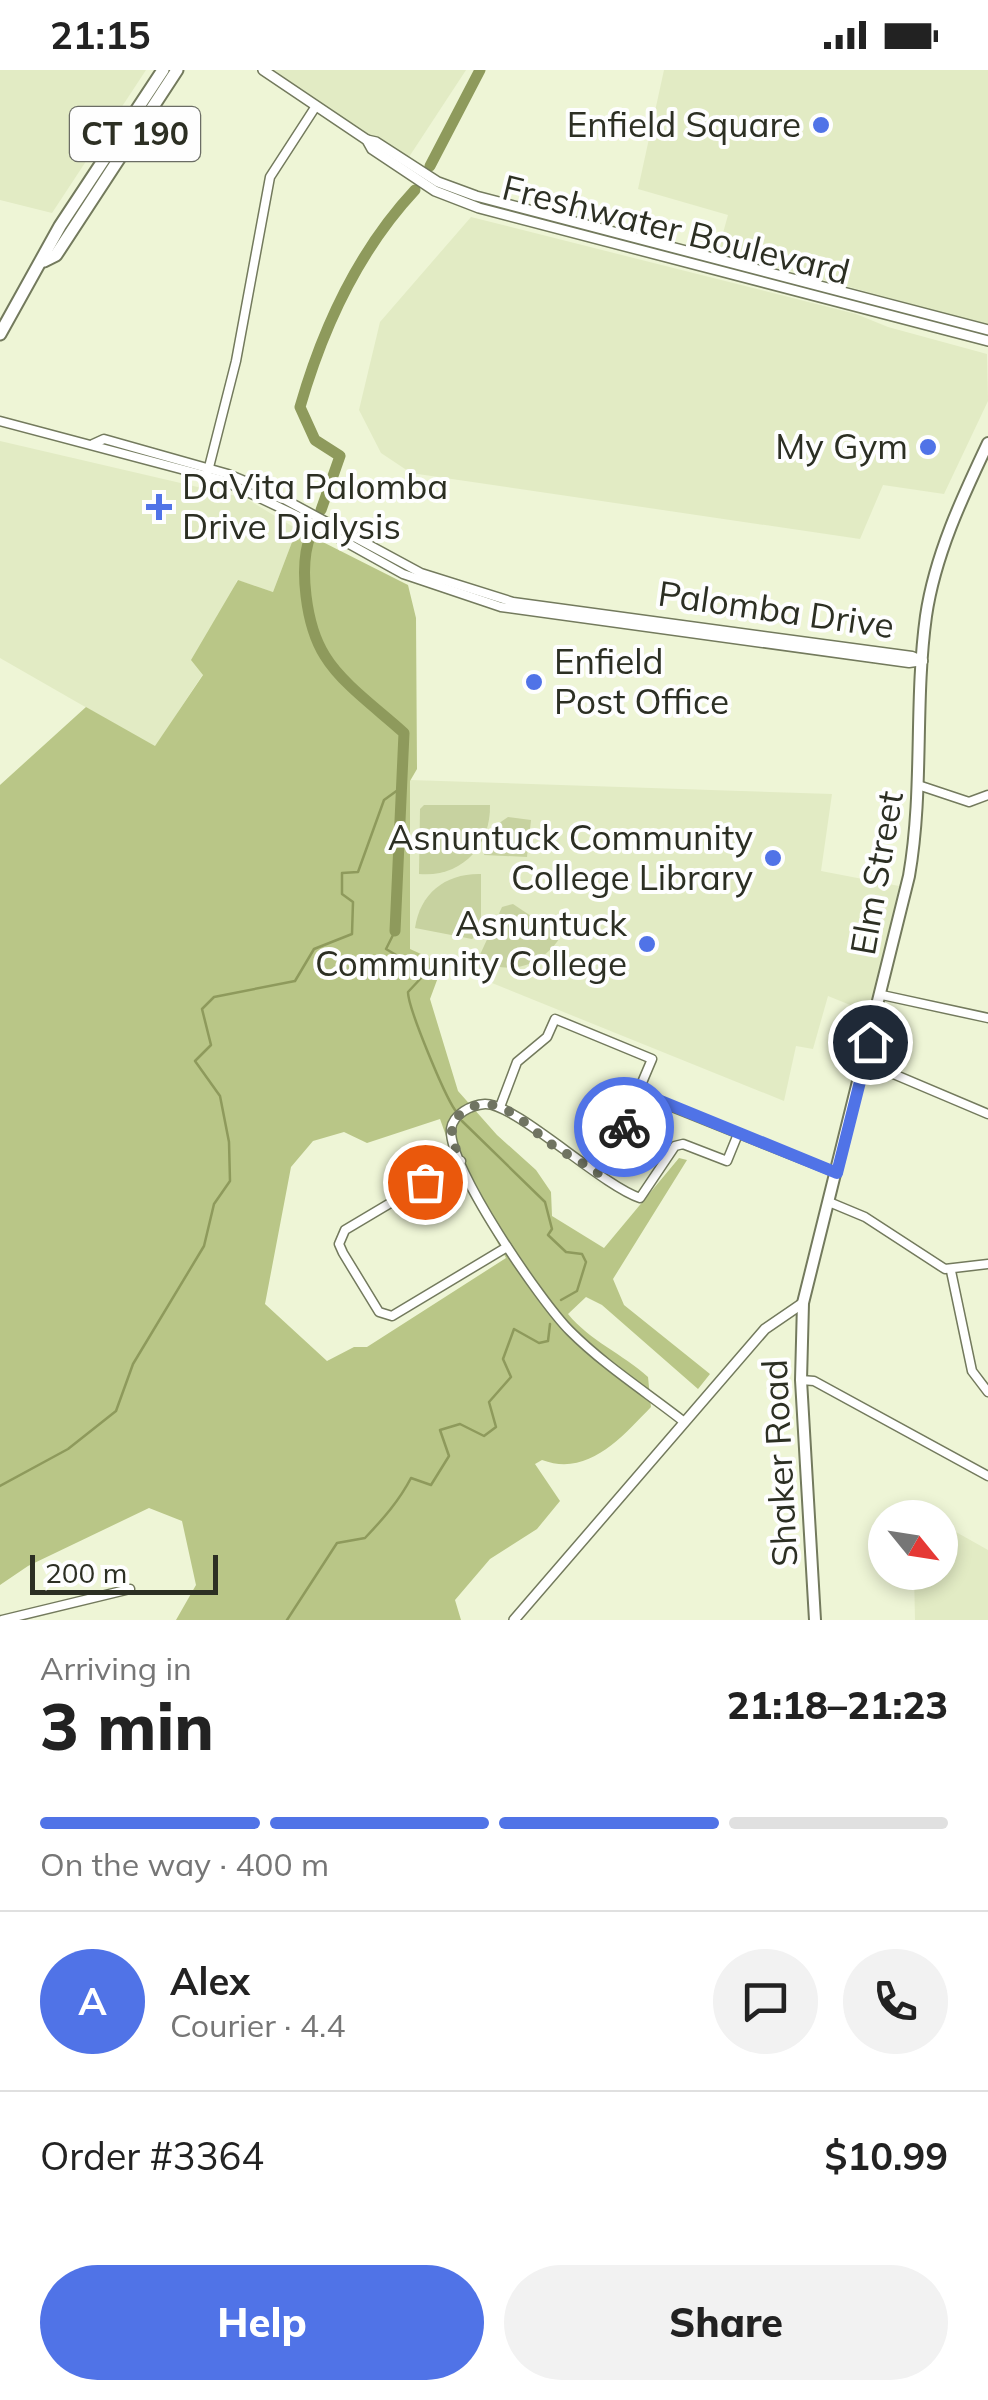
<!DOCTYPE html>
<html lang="en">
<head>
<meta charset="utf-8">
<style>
	:root { --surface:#fff; --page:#f2f2f2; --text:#222; --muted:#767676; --line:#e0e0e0; --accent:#5073e7 }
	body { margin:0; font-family:Mulish,sans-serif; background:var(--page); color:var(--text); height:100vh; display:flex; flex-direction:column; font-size:38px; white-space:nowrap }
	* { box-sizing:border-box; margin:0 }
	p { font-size:32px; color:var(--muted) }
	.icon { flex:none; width:55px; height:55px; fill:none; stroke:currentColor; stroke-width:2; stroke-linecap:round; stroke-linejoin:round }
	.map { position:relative; height:1550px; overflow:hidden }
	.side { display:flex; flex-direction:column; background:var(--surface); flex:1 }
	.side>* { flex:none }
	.needle { width:65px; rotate:120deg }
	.tools { position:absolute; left:868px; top:1430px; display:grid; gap:20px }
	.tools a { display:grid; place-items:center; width:90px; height:90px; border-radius:50%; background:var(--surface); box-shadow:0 5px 15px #0003; font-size:50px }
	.scale { position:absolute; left:30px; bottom:25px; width:188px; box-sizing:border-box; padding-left:10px; border:5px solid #2c2f23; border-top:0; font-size:28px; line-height:35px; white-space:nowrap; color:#2c2f23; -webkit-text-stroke:8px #fefefe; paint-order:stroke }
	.pin { position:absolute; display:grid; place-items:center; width:85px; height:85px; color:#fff; margin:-42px; border:5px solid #fff; border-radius:50%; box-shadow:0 2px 10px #0007 }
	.courier { position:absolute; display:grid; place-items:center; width:100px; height:100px; margin:-50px; border:8px solid #5073e7; border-radius:50%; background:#fff; color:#222; box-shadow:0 2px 12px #0007 }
	.headline em { font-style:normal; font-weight:800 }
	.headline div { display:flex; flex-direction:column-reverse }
	.headline { display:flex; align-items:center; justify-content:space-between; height:170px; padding:0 40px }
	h1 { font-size:65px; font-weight:800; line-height:75px }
	.bar { display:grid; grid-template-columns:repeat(4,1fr); gap:15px 10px; align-content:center; height:120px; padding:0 40px }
	.bar i { height:12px; border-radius:8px; background:var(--line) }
	.bar .on { background:var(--accent) }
	.bar p { grid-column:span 4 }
	.line { display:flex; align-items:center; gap:25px; padding:0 40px; border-top:2px solid var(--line) }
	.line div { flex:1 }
	.round { display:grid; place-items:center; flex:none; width:105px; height:105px; border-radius:52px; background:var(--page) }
	.button { display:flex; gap:20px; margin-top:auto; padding:20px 40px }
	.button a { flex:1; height:115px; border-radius:60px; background:var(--accent); color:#fff; font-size:40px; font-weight:800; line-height:115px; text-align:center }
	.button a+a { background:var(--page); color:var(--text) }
	.status { display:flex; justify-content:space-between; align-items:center; height:70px; padding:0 50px; background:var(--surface); direction:ltr }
	.status svg { height:28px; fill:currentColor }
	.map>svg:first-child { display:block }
	.built { fill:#e2ebc4 }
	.green { fill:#c7d2a0 }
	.forest { fill:#b9c687; fill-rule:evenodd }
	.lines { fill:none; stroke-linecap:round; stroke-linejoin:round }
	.stream { stroke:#8e9a5c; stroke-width:2.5 }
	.river { stroke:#8e9a5c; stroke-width:11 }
	.minor-casing { stroke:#737a5d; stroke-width:11 }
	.tertiary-casing { stroke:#737a5d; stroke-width:12 }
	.secondary-casing { stroke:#737a5d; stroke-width:14 }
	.primary-casing { stroke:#737a5d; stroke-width:15 }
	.minor { stroke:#fff; stroke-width:8 }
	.tertiary { stroke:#fff; stroke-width:9 }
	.secondary { stroke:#fff; stroke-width:10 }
	.primary { stroke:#fff; stroke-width:11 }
	.done { stroke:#707462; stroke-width:10; stroke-dasharray:0 18 }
	.route { stroke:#5073e7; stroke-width:12 }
	.poi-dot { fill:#5073e7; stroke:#fefefe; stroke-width:4 }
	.labels { text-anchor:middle; stroke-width:8; stroke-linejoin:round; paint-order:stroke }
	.shield { fill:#fefefe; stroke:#6b6d65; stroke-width:2.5 }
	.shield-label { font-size:32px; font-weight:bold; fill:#2c2f23 }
	.poi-label { font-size:35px; fill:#2c2f23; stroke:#fefefe; text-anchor:end }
	.street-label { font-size:35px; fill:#2c2f23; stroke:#fefefe }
</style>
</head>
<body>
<div class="status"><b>21:15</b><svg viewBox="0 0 49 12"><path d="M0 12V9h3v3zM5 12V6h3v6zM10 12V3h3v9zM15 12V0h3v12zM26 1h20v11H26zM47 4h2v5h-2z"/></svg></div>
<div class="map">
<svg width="988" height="1550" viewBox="0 0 988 1550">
	<rect width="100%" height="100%" fill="#eef5d6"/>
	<g class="built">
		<polygon points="0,0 146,0 52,143 0,130"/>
		<polygon points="273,0 466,0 407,90"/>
		<polygon points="664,0 988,0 988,255 718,181 728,145 638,119"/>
		<polygon points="471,147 856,244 888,257 987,284 988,331 944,424 883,415 860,469 411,403 381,383 359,340 380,252"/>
		<polygon points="0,371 245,428 297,459 273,522 237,510 203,604 155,677 0,588"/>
		<polygon points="410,710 832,724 821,801 899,816 870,943 828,926 813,979 796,976 784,1031 410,880"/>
		<polygon points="940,1453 988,1480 988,1550 915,1550 914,1503 940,1502"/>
	</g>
	<g class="green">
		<path d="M424,735h66c1,41 -29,73 -71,69l1,-65z"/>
		<polygon points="508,747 531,750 527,787 484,785 492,758"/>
		<path d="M481,804v57l-9,8 -57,-11c5,-35 31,-55 66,-54z"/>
		<path d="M513,834l48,32c-19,30 -51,41 -83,23l24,-52z"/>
	</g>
	<path class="forest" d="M297,459l111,56 8,33 1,151 -7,12v168l33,15 -13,35 28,92 39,44 39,35 15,22 1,24 52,32 75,-90 8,2 -74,119 11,26 86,69 -12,15 -96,-84 -16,-8 -18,17c22,27 55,40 80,63l3,30c-30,31 -63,70 -109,53l-7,4 25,37 -23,28 -47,30 -35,41 6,20h-285l20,-35 -14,-64 -33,-13 -121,58 -28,19v-800l86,-78 69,39 48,-71 -12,-15 47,-80 35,12zM440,1049l20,56 46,83 -139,89h-13l-27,14 -62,-57 26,-137 22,-26 31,-9 23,11z"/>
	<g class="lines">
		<g class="stream">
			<path d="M395,861l-9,18 32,19 4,9 -14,15c0,16 36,102 47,118"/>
			<polyline points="462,1051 545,1132 552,1159 548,1165 566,1182 582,1184 586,1192 577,1221 561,1230"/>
			<polyline points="0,1416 68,1379 116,1341 133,1294 204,1176 214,1134 230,1111 229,1072 220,1026 195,991 211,975 202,939 214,927 295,911 314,879 352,864 353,832 342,824 342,803 358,802 384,730 402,717"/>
			<path d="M287,1550l50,-77 28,-5c18,-19 34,-37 46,-60l20,7 18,-29 -9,-26 20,-6 24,12 12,-9 -7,-25 22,-25 -8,-18 11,-30 25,14 9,-2 2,-17"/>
		</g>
		<g class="river">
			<polyline points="430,96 480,0"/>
			<path d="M321,440l19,-54 -25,-16 -15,-33c23,-80 58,-156 115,-217"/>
			<path d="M311,464c-13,32 -5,92 14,122 17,28 54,54 79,77l-9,198"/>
		</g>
		<g class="minor-casing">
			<g id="minor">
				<polyline points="0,351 222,410 306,450 403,504 501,537 909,593 923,591"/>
				<polyline points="93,374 104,369 228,404 271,422 421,503 513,532 912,586 923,591"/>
				<polyline points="208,401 236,291 270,107 316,36"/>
				<polyline points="921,716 969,732 988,725"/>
				<polyline points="882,925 988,948"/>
				<polyline points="865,992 988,1044"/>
				<polyline points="500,1037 517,992 547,967 555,949 652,989 641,1015 644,1028"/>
				<polyline points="461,1091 345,1160 339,1174 343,1183 379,1242 392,1246 507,1177"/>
				<polyline points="598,1103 632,1041 647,1027 837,1103"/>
				<polyline points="829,1132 865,1147 945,1199 988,1194"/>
				<polyline points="951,1201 972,1301 988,1322"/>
				<polyline points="801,1310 814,1311 988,1406"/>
				<path d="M683,1351c-37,-29 -79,-56 -113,-90 -29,-29 -122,-164 -119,-202 2,-15 20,-24 34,-25 30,-1 116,81 155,94l35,-52 8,-2 44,17 11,-27"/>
				<polyline points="2,1550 130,1519"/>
			</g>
		</g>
		<g class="tertiary-casing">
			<g id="tertiary">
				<polyline points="263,0 367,70 372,79 435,121 479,138 988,271"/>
				<polyline points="367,70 376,72 438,112 476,126 988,260"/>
				<polyline points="514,1550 765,1259 803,1233"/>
			</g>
		</g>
		<g class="secondary-casing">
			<path id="secondary" d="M815,1550l-14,-240 2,-77 106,-427c15,-86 5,-173 17,-260 9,-61 36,-118 62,-173"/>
		</g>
		<g class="primary-casing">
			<g id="primary">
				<polyline points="44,191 56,185 177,0"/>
				<polyline points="0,264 60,156 163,0"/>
			</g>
		</g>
		<use href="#minor" class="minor"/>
		<use href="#tertiary" class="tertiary"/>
		<use href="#secondary" class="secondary"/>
		<use href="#primary" class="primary"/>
	</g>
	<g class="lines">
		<path class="done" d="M425,1112l35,-21c-6,-18 -16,-36 3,-49 34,-24 63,14 88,32 15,10 32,19 47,29l26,-46"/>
		<polyline class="route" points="624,1057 640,1031 651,1027 837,1103 870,972"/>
	</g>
	<g class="poi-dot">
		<circle cx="821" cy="55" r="10"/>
		<circle cx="928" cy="377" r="10"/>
		<path d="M154 422h10v10h10v10h-10v10h-10v-10h-10v-10h10z"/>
		<circle cx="534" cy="612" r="10"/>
		<circle cx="773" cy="788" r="10"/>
		<circle cx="647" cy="874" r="10"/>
	</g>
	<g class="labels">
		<rect class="shield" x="70" y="37" width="130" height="54" rx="8"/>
		<g class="shield-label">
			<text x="135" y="75">CT 190</text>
		</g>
		<g class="poi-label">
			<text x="801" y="67">Enfield Square</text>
			<text x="908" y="389">My Gym</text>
			<text x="182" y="429" text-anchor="start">DaVita Palomba<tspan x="182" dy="40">Drive Dialysis</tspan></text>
			<text x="554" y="604" text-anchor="start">Enfield<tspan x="554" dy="40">Post Office</tspan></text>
			<text x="753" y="780">Asnuntuck Community<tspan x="753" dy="40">College Library</tspan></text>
			<text x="627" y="866">Asnuntuck<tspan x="627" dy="40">Community College</tspan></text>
		</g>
		<g class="street-label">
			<text transform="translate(676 160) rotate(14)" y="12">Freshwater Boulevard</text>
			<text transform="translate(776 540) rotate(8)" y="12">Palomba Drive</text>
			<text transform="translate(877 803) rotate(-80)" y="12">Elm Street</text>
			<text transform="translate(780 1393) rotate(-93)" y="12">Shaker Road</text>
		</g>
	</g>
</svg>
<div class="tools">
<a><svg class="needle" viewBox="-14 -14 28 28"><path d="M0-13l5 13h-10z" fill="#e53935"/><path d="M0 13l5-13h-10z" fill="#767676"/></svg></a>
</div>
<div class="scale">200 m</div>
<div class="pin" style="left:425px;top:1112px;background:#ea580c"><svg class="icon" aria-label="bag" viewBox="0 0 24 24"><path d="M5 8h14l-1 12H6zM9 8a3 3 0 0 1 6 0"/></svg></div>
<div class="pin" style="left:870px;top:972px;background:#1f2937"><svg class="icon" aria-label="home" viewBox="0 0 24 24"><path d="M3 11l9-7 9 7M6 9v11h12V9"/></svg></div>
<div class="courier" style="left:624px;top:1057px"><svg class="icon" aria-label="bike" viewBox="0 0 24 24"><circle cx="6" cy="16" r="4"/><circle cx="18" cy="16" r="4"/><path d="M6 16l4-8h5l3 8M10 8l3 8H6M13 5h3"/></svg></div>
</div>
<section class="side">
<div class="headline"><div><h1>3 min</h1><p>Arriving in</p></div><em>21:18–21:23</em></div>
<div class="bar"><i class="on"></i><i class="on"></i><i class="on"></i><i></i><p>On the way · 400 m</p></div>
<div class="line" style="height:180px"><b class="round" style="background:var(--accent);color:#fff">A</b><div><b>Alex</b><p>Courier · 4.4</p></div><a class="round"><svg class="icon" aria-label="chat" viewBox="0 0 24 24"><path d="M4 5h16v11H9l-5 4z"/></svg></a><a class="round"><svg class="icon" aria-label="phone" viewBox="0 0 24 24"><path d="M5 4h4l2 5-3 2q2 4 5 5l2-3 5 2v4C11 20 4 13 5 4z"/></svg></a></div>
<div class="line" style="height:130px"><div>Order #3364</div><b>$10.99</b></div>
<div class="button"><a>Help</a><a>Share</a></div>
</section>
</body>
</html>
